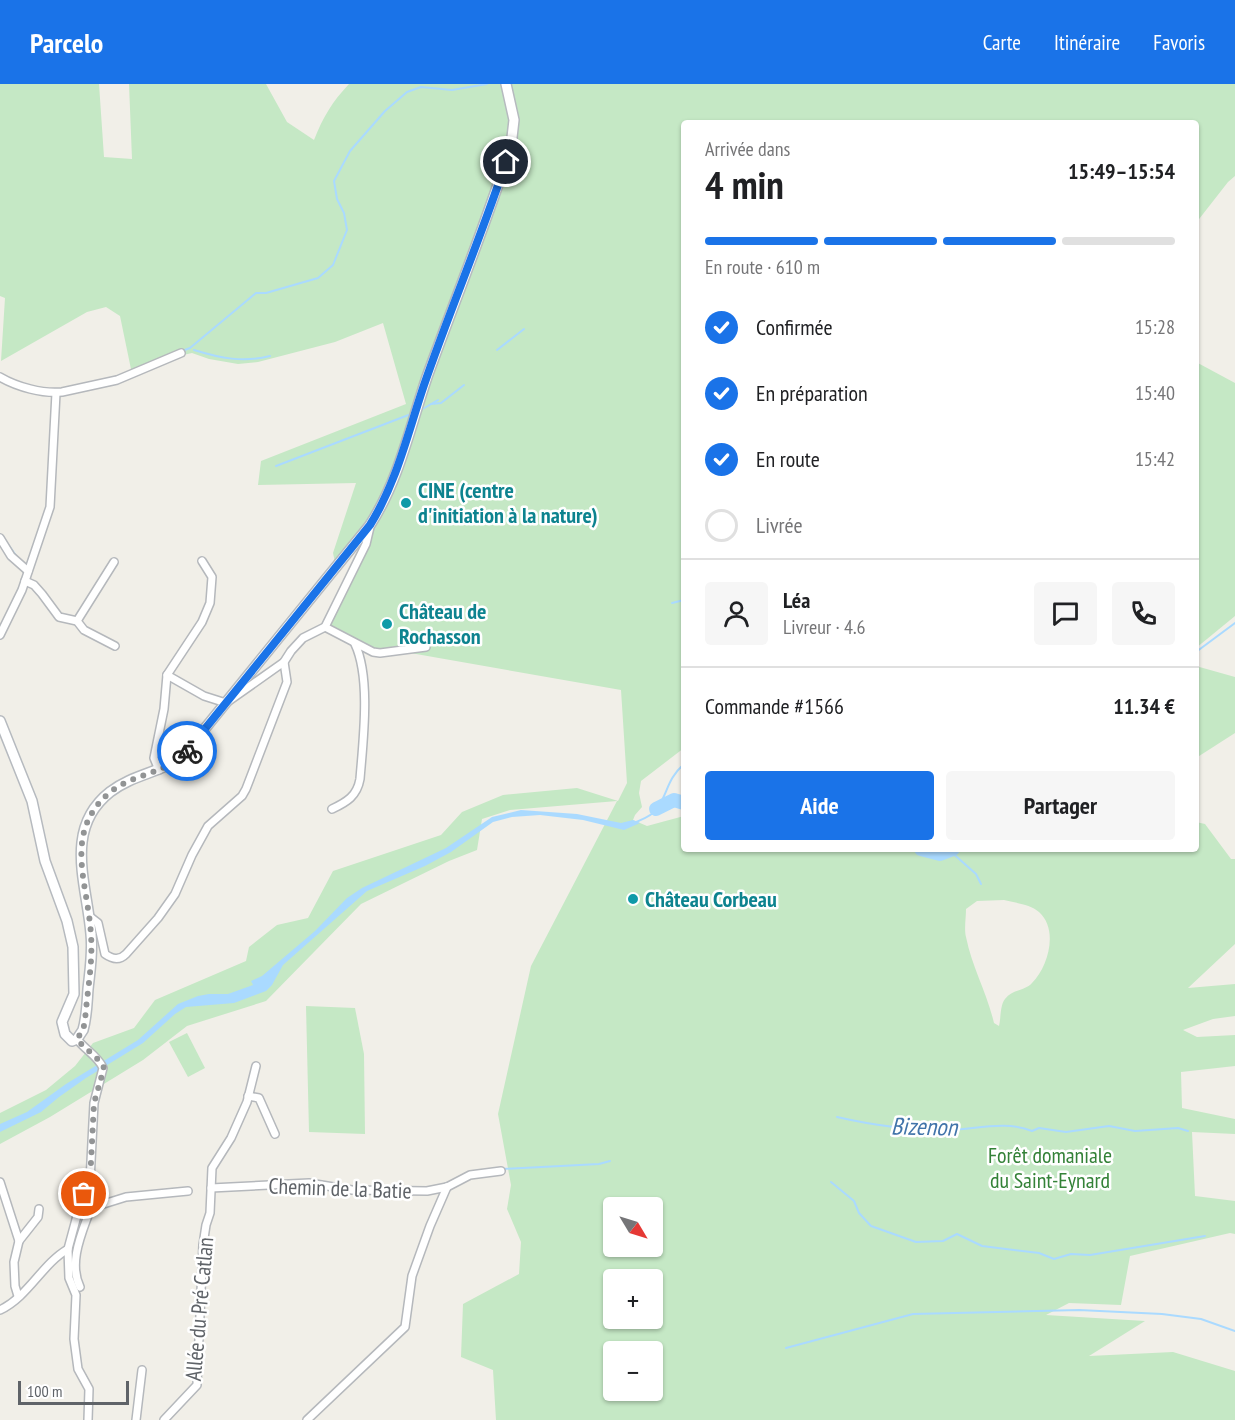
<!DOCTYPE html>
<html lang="fr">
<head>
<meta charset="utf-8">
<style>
	:root { --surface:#fff; --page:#f6f6f6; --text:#202124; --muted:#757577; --line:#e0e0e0; --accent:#1a73e8 }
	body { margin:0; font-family:"PT Sans Narrow",sans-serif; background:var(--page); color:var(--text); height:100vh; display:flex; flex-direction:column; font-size:22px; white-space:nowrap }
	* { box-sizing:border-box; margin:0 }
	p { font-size:20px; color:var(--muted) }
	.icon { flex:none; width:33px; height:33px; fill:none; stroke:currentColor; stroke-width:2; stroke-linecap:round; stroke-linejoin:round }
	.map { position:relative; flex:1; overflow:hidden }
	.panel { position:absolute; left:681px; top:36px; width:518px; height:732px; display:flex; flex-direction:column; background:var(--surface); border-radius:6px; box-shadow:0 2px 4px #0004 }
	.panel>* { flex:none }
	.needle { width:39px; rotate:128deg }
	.fabs { position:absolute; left:603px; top:1113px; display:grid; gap:12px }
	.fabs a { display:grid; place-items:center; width:60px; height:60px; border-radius:6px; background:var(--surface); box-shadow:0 2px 4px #0004; font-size:30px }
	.scale { position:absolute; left:18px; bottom:15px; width:111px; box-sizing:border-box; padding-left:6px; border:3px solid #5f6368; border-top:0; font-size:16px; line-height:21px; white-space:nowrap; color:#5f6368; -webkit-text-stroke:4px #fff; paint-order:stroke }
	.pin { position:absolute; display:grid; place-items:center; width:51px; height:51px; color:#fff; margin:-26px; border:3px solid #fff; border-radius:50%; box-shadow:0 2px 6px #0007 }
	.courier { position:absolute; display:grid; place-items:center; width:60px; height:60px; margin:-30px; border:4px solid #1a73e8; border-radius:50%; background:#fff; color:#222; box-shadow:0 2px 8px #0007 }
	.summary em { font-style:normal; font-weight:800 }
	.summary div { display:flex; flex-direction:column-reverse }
	.summary { display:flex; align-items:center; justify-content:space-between; height:102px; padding:0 24px }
	h1 { font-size:39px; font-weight:800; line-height:45px }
	.bar { display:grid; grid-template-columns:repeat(4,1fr); gap:9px 6px; align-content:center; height:72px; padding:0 24px }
	.bar i { height:8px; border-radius:4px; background:var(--line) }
	.bar .on { background:var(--accent) }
	.bar p { grid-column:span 4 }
	.line { display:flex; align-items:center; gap:15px; padding:0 24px; border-top:2px solid var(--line) }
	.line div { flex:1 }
	.round { display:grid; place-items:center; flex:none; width:63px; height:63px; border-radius:6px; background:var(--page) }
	ol { padding:0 24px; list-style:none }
	li { display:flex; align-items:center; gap:18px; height:66px }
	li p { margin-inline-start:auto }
	li .icon { padding:6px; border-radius:50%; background:var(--accent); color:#fff; stroke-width:4 }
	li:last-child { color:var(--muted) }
	li i { width:33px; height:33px; border:3px solid var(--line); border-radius:50% }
	.cta { display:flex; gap:12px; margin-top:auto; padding:12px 24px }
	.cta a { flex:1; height:69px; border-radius:6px; background:var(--accent); color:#fff; font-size:24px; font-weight:800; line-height:69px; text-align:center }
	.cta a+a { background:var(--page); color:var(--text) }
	header { display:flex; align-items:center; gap:36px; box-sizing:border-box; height:84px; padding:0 30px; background:var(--accent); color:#fff }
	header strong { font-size:28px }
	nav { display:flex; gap:33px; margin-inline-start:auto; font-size:21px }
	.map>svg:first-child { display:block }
	.green { fill:#c5e8c5; fill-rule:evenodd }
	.water { fill:#aadaff }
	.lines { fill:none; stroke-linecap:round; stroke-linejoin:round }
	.stream { stroke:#aadaff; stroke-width:2 }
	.river { stroke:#aadaff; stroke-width:14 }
	.street-casing { stroke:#b5b8bc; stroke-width:10 }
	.secondary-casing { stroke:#b6babf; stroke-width:12 }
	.street { stroke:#fff; stroke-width:7 }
	.secondary { stroke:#fff; stroke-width:9 }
	.done { stroke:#929495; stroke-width:6; stroke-dasharray:0 10.8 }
	.route { stroke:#1a73e8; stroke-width:8 }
	.culture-dot { fill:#0f9aa8; stroke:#fff; stroke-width:2 }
	.labels { text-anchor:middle; stroke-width:5; stroke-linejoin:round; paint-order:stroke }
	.culture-label { font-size:22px; font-weight:bold; fill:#0d838f; stroke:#fff; text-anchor:start }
	.park-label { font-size:22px; fill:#348238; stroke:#fff }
	.street-label { font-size:22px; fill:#5f6368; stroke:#fff }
	.water-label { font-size:24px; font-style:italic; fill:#4174aa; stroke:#fff }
</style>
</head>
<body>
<header>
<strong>Parcelo</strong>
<nav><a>Carte</a><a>Itinéraire</a><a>Favoris</a></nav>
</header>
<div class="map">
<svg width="1235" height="1336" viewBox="0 0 1235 1336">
	<rect width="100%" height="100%" fill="#f1efe8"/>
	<g class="green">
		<path d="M0,0h99l5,73 28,2 -3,-75h137l21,38 27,18c9,-23 18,-38 35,-56h886v92l-7,6 -32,41v-100h-512v625l-43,33 -2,12 3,14 -7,8 -2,5 14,6 37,-10v33h512v-27l9,2 26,35h4v85l-47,44 47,-4v32l-22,3 -30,11 14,7 38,-2v31l-54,6 1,36 53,11v15l-43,-2 3,64 40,5v33l-5,-1 -100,23 -9,49 -52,-2 -23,12 99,6 -56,35 84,-4 62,19v49h-739l-3,-50 -32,-13 2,-53 56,-30 2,-32 -14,-33 4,-24 -13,-71 33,-148 86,-165 -107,9 -28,9 -5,31 -28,11 -88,43 -95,97 -79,25 -44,34 -93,57 -50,27v-31l46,-23 29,-24 18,-23 41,-15 21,-28 91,-39 3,-14 28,-22 31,-7 25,-47 108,-36 21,-23 41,-17 74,-7 41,13 9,-18 -6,-93 -222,-39 -19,2 -55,-26 45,-100 -34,40 -3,-14 23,-70 -98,2 3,-24 145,-57 -23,-81 -48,19 -77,20 -20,2 -29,-5 -17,-6 -18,4 -42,17 -12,-58 -14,-9 -19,5 -86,49 4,-63 -5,-2zM1004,816c11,3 26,4 35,12 20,18 9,55 -7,71 -7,8 -19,6 -27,16 -5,6 -4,19 -6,27l-5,-3c-7,-30 -22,-56 -28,-86 -2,-8 0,-19 0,-28l11,-8zM614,1124h38v38h-38zM614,1196h38v38h-38zM614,1268h38v38h-38z"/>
		<polygon points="1196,278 1235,299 1235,532 1196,564"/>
		<polygon points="1196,582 1235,593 1235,649 1196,674"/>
		<polygon points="306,922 355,924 364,970 365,1050 309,1048"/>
		<polygon points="187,949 205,984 188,993 169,958"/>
	</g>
	<polygon class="water" points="521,726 577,730 621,739 633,736 640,739 624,746 583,736 540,731 512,733 493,738 451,768 425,782 367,807 283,881 272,901 266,907 234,919 186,923 175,930 143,959 86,994 59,1013 41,1028 0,1048 0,1040 27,1028 66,1000 138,956 178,920 198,912 209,910 228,910 253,901 251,897 262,892 315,847 347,814 362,804 446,764 492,733"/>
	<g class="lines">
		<g class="stream">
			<path d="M194,266c26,8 49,13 76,6"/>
			<polyline points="497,266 524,245"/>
			<polyline points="182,267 190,264 256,209 266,209 318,194 333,181 347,146 344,129 337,115 334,97 350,67 385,27 407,8 421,3 452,6 487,0"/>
			<polyline points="431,320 441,319 464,301"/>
			<polyline points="421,326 438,316"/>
			<polyline points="276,382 411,330"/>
			<polyline points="5,456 17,473"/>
			<polyline points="672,519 684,516"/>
			<polyline points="1196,568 1235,539"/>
			<path d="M636,738c7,-3 16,-6 21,-13 11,-16 10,-30 27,-45"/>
			<polyline points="949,766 976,790 981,800"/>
			<path d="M837,1033c35,8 71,13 107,13 29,0 61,-10 88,1l7,-3 27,4 43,-6 26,5 43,-3 10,3"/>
			<polyline points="502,1085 599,1080 610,1077"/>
			<polyline points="831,1098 854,1117 859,1129 871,1142 916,1158 943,1157 957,1150 982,1162 1039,1169 1054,1175 1071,1170 1090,1171 1205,1152"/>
			<polyline points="786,1264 913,1230 1079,1226 1162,1230 1201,1235 1235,1247"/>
		</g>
		<g class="river">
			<polyline points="656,725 674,716 684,719"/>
			<polyline points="921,765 940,770 953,765"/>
		</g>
		<g class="street-casing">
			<g id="street">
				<path d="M0,293c17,10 43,17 62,15l55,-12 64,-27"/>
				<polyline points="0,454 11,472 28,487"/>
				<polyline points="25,497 34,501 42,510 59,533 77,537 84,546 115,562"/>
				<polyline points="77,537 114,478"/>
				<polyline points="325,543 373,568 380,569 426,563"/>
				<polyline points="0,551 22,506 50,423 56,309"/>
				<polyline points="167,591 204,612 226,619 284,578"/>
				<polyline points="159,686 154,674 164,625 167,591 202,538 210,519 212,493 202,477"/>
				<path d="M332,725c15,-7 25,-13 28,-30 3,-38 11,-101 -5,-135"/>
				<path d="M89,832l9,7 7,31c7,5 14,7 21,0l32,-36 17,-24 17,-39 16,-29 34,-30 4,-7 41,-107 -3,-20 7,-11 12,-13 22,-11 41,-83 4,-17"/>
				<path d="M77,955c8,11 21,17 26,29l-9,35 -4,78 -12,31 -10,37 1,29 7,17 -2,44 4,30 11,20 -1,31"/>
				<polyline points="248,1012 259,1014 275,1050"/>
				<polyline points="0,1098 19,1157 14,1178 15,1202 18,1212"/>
				<polyline points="211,1104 309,1099 352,1106 427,1107 447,1103 470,1091 501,1087"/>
				<polyline points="78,1128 126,1113 188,1107"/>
				<polyline points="19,1157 38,1133 39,1125"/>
				<path d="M80,1203c-12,-25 2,-54 10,-77"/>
				<path d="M0,1226c28,-13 42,-46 68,-61"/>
				<polyline points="136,1336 142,1286"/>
				<polyline points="164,1336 197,1301 203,1161 206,1141 210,1129 212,1084 231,1054 247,1018 256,982"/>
				<polyline points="307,1336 405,1243 412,1192 430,1142 447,1103"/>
			</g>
		</g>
		<g class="secondary-casing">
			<path id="secondary" d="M0,637l32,80 13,60 22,60 6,26 1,47 -12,28 3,12 7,7 5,-2 6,-9c4,-14 4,-28 5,-41 2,-19 5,-36 3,-55 -4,-50 -28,-105 19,-142 22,-17 48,-19 71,-34l189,-233c29,-45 40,-98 57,-148 28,-77 59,-153 84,-231l3,-26 -8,-36"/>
		</g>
		<use href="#street" class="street"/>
		<use href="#secondary" class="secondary"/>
	</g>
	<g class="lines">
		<path class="done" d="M84,1110l6,-13 4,-78 10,-35c-6,-12 -19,-18 -27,-29l6,-9 2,-9c2,-29 8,-57 6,-86 -3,-52 -28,-101 17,-141 24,-21 58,-19 79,-43"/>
		<path class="route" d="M187,667l183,-226c27,-43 38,-93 54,-140 26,-75 57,-148 82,-223"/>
	</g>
	<g class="culture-dot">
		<circle cx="406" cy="419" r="6"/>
		<circle cx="387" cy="540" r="6"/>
		<circle cx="633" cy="815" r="6"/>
	</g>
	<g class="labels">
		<g class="culture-label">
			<text x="418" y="414">CINE (centre<tspan x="418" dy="25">d'initiation à la nature)</tspan></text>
			<text x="399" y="535">Château de<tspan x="399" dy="25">Rochasson</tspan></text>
			<text x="645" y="823">Château Corbeau</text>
		</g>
		<g class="park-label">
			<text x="1050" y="1079">Forêt domaniale<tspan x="1050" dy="25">du Saint-Eynard</tspan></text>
		</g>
		<g class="street-label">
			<text transform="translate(340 1104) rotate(2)" y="8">Chemin de la Batie</text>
			<text transform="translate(199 1225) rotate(-85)" y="8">Allée du Pré Catlan</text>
		</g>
		<g class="water-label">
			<text transform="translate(924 1043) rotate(1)" y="8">Bizenon</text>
		</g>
	</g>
</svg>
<div class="fabs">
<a><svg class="needle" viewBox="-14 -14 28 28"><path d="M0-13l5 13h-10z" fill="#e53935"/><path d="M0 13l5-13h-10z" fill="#757577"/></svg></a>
<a>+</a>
<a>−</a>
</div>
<div class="scale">100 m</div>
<div class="pin" style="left:84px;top:1110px;background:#ea580c"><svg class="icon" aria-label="bag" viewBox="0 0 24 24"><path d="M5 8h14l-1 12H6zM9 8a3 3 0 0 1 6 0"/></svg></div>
<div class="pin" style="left:506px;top:78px;background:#1f2937"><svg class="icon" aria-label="home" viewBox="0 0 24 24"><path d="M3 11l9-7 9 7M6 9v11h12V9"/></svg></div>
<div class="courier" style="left:187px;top:667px"><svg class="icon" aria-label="bike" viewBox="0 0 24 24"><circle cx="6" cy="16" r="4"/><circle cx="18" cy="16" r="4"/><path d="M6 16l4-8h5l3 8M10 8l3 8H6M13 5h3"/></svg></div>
<section class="panel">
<div class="summary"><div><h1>4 min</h1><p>Arrivée dans</p></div><em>15:49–15:54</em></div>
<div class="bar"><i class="on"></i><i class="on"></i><i class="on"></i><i></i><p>En route · 610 m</p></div>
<ol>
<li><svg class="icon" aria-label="check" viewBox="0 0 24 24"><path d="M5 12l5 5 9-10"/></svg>Confirmée<p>15:28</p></li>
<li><svg class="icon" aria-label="check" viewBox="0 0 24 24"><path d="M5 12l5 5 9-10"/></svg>En préparation<p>15:40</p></li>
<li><svg class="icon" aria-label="check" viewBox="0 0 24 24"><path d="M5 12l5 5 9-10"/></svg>En route<p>15:42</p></li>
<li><i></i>Livrée</li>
</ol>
<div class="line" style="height:108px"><a class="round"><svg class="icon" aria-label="person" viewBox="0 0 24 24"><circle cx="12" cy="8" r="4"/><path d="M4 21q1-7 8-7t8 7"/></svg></a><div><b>Léa</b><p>Livreur · 4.6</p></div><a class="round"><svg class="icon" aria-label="chat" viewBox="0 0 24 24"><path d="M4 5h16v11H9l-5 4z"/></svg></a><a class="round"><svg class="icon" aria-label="phone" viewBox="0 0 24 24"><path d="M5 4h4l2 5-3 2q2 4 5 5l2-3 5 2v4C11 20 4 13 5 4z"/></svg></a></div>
<div class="line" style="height:78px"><div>Commande #1566</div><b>11.34 €</b></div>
<div class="cta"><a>Aide</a><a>Partager</a></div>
</section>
</div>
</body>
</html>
